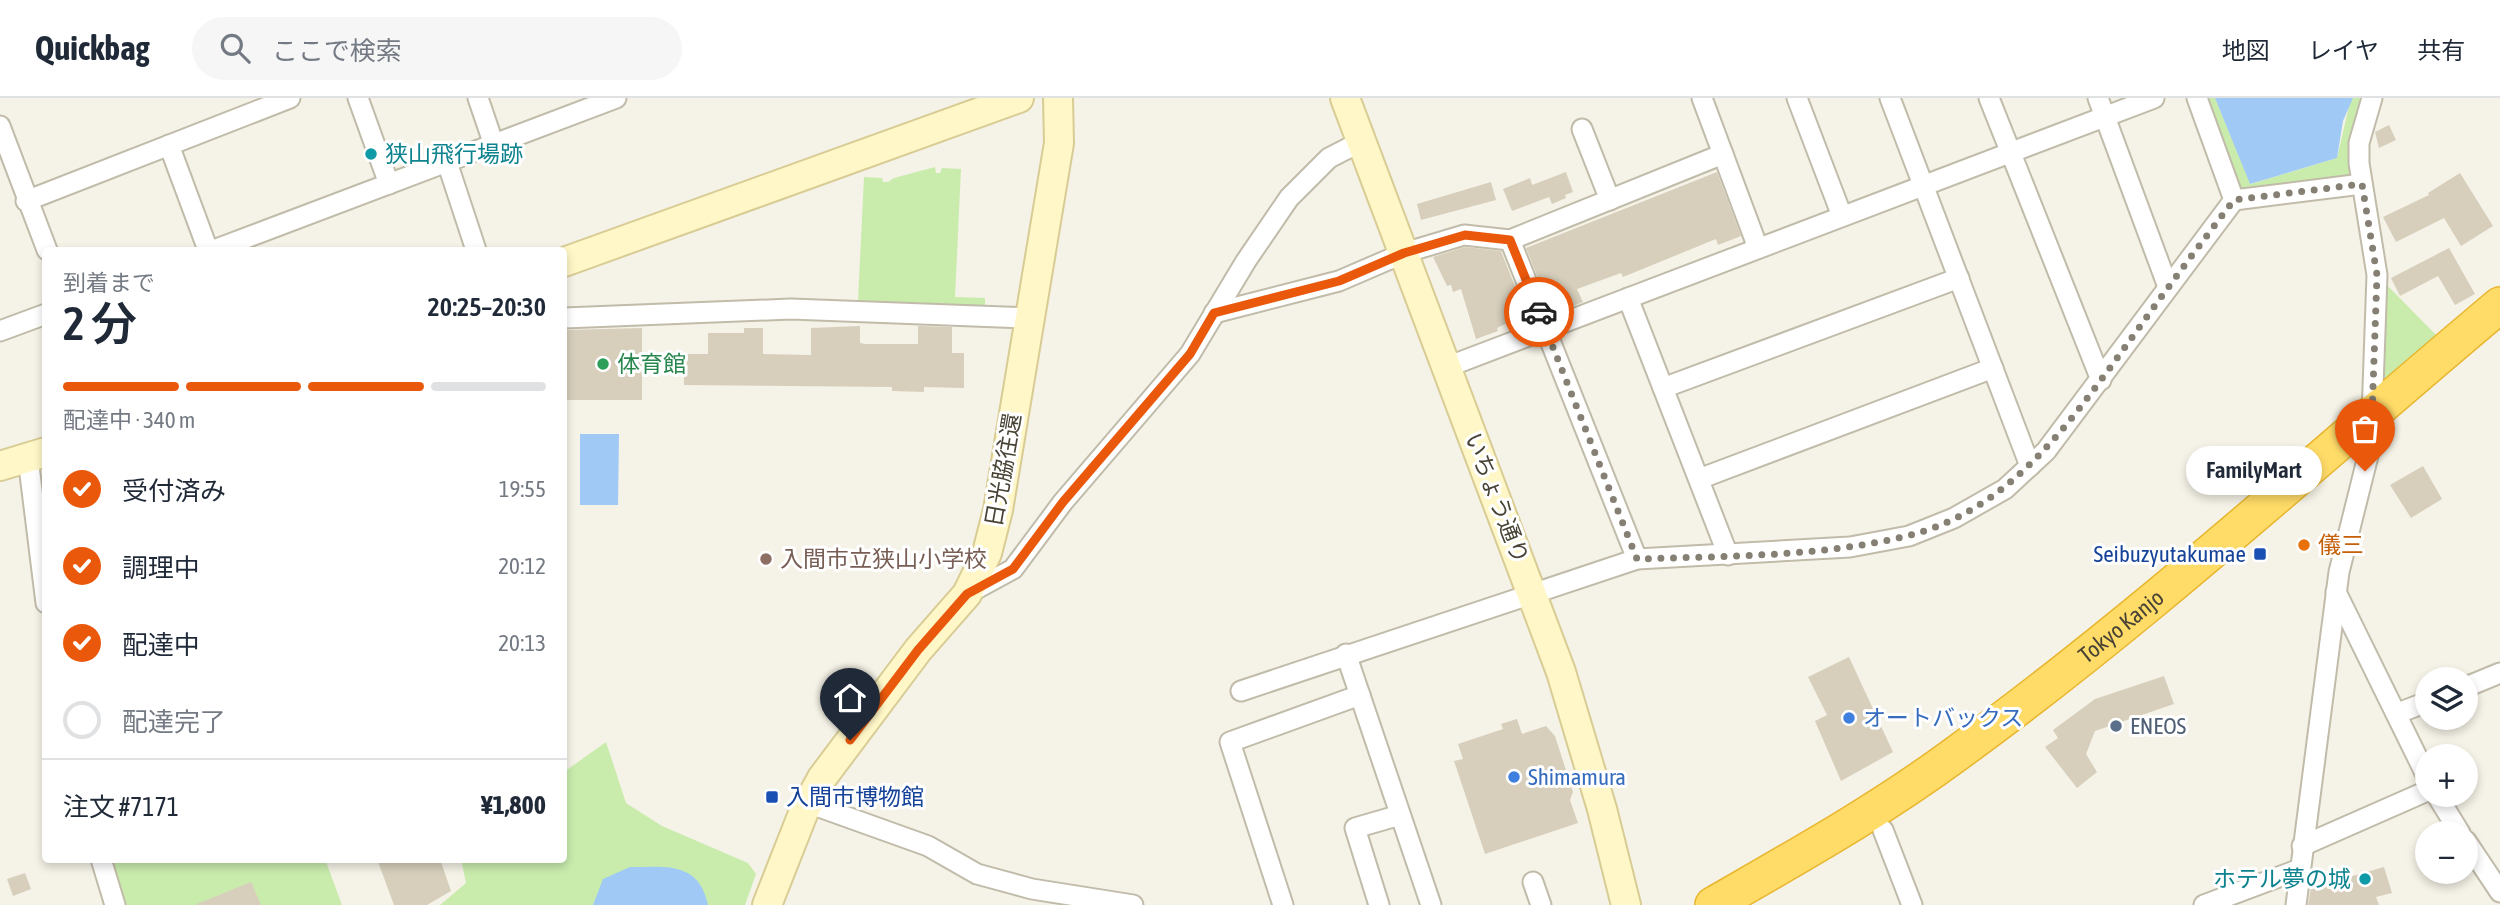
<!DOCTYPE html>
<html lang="ja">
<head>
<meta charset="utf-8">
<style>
	:root { --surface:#fff; --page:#f6f6f7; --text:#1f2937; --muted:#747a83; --line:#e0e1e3; --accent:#ea580c }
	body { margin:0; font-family:"Asap Condensed","Noto Sans JP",sans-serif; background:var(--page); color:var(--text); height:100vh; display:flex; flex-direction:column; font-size:26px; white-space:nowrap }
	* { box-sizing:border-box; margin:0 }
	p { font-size:23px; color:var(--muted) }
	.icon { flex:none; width:38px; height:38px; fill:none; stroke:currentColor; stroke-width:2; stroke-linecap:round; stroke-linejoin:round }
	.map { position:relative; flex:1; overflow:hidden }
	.drawer { position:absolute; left:42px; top:149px; width:525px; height:616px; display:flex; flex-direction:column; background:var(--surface); border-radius:7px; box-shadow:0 4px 10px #0003 }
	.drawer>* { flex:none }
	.buttons { position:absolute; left:2415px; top:569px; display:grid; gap:14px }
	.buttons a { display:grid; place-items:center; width:63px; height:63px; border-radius:50%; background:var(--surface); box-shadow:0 4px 10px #0003; font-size:35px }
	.pin { position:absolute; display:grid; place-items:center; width:60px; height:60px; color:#fff; margin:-72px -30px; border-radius:50% 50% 50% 0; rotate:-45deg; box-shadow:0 0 7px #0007 }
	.pin .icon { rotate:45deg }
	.courier { position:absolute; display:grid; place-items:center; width:70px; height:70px; margin:-35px; border:5px solid #ea580c; border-radius:50%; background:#fff; color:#222; box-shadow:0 2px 9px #0007 }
	.bubble { position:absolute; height:49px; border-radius:24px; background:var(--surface); box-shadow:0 4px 10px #0003; font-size:23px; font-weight:600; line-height:49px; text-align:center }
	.summary em { font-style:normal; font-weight:600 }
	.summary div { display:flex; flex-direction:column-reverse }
	.summary { display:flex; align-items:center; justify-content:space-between; height:119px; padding:0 21px }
	h1 { font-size:46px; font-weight:600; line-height:52px }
	.bar { display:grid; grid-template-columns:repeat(4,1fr); gap:10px 7px; align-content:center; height:84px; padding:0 21px }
	.bar i { height:9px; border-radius:5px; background:var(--line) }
	.bar .selected { background:var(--accent) }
	.bar p { grid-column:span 4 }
	.line { display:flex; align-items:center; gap:18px; padding:0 21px; border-top:2px solid var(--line) }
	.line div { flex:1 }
	ol { padding:0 21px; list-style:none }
	li { display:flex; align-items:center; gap:21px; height:77px }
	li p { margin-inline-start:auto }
	li .icon { padding:7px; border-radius:50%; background:var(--accent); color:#fff; stroke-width:4 }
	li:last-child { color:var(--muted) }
	li i { width:38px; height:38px; border:4px solid var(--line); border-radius:50% }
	header { display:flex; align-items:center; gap:42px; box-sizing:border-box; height:98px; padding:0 35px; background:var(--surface); border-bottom:2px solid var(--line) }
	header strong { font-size:33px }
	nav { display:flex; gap:38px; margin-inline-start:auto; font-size:24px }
	.search { width:490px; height:63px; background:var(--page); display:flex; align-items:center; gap:18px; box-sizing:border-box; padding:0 24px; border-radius:38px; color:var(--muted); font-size:26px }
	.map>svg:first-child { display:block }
	.green { fill:#c9ecad }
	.water { fill:#a0caf5 }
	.building { fill:#d7cfbc }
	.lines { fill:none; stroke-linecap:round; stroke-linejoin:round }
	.street-casing { stroke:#c1bba9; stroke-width:23 }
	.secondary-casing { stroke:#d8cc94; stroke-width:32 }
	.highway-casing { stroke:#e8b62e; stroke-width:38 }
	.street { stroke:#fff; stroke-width:19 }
	.secondary { stroke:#fff7c7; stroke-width:28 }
	.highway { stroke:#ffdb68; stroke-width:35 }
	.done { stroke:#858073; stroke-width:7; stroke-dasharray:0 12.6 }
	.route { stroke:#ea580c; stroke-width:9 }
	.culture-dot { fill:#0f9aa8; stroke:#fff; stroke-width:2.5 }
	.leisure-dot { fill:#2e9e5b; stroke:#fff; stroke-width:2.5 }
	.food-dot { fill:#e8710a; stroke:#fff; stroke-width:2.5 }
	.transit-dot { fill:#1a4fb4; stroke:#fff; stroke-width:2.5 }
	.education-dot { fill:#8d6e63; stroke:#fff; stroke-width:2.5 }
	.shop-dot { fill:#3f7fe0; stroke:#fff; stroke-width:2.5 }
	.service-dot { fill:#5c6f8a; stroke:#fff; stroke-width:2.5 }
	.labels { text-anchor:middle; stroke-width:6; stroke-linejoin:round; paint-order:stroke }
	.culture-label { font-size:23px; fill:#0d838f; stroke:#fff; text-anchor:start }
	.leisure-label { font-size:23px; fill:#27864d; stroke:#fff; text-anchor:start }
	.street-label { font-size:23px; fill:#484335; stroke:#fff }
	.food-label { font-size:23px; fill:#c56008; stroke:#fff; text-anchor:start }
	.transit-label { font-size:23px; fill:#164399; stroke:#fff; text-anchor:end }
	.education-label { font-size:23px; fill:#785e54; stroke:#fff; text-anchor:start }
	.shop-label { font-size:23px; fill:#366cbe; stroke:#fff; text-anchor:start }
	.service-label { font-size:23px; fill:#4e5e75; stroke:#fff; text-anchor:start }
</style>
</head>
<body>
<header>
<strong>Quickbag</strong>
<div class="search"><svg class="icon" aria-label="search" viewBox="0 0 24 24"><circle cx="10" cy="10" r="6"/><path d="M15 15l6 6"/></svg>ここで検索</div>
<nav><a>地図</a><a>レイヤ</a><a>共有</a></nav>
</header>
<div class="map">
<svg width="2500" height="807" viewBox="0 0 2500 807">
	<rect width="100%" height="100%" fill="#f5f2e7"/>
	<g class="green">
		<polygon points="2206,0 2215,0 2251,86 2337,60 2350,4 2353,0 2367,0 2353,77 2350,82 2246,95 2240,91"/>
		<polygon points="935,69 936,75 940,75 942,70 961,71 955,199 985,200 985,209 858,203 864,79 882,80 883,84 888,84 894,80"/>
		<polygon points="2380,180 2440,241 2374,293"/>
		<polygon points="606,644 626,705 662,728 748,765 756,776 745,807 440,807 466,785 461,761 564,761 564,674"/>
		<polygon points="106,761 325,761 342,807 119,807"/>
	</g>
	<g class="water">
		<polygon points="2215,0 2353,0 2343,23 2337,60 2250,86"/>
		<polygon points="580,336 619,336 618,407 580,407"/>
		<path d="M630,769c36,0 69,-6 78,38h-115l10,-26z"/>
	</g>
	<g class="building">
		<polygon points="2389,27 2396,42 2379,50 2375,34"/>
		<polygon points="1566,74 1573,94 1565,97 1566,100 1552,106 1549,99 1512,113 1503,91 1530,80 1532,87"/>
		<polygon points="1717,74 1741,138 1718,147 1716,141 1623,179 1621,175 1577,191 1583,204 1570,209 1566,199 1548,205 1526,150"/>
		<polygon points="2460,75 2493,128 2461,148 2444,120 2396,144 2383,119 2429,97 2428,95"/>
		<polygon points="1491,84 1496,102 1421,122 1417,106"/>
		<polygon points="1465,149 1501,153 1526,216 1497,230 1498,233 1476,241 1461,191 1453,194 1451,187 1447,188 1433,159"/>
		<polygon points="2449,150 2475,196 2455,207 2438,178 2400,198 2391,180"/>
		<polygon points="860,228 860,245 866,246 918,246 918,228 952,229 952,255 964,255 964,290 924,289 924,294 892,293 892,289 684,287 684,256 708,256 708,235 744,235 744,230 763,230 763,256 811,257 811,230"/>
		<polygon points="642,230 642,302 564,302 564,232"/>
		<polygon points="2423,368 2442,401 2411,420 2390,387"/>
		<polygon points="1849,559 1893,654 1841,683 1815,623 1827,617 1808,579"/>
		<polygon points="2164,578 2174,606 2095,633 2086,656 2097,674 2077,690 2045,649 2058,640 2053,632 2095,601"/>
		<polygon points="1517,621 1522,636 1546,628 1555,638 1573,694 1570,702 1578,725 1485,756 1454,663 1463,661 1458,646 1503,631 1501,626"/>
		<polygon points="377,761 440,761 451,793 427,807 394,807"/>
		<polygon points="2384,769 2392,795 2376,799 2379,807 2308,807 2311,790"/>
		<polygon points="25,775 31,791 13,798 7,781"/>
		<polygon points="251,784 261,807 197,807 197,806"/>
	</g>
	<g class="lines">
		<g class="street-casing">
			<g id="street">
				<polyline points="358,0 389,86"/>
				<polyline points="478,0 494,47"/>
				<polyline points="1702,0 1758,150"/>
				<polyline points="1797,0 1842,118"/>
				<polyline points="1890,0 2030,368"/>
				<polyline points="1989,0 2101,282"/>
				<polyline points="2098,0 2168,189"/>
				<polyline points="2197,0 2234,102"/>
				<polyline points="0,28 47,152"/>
				<polyline points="1582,31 1610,102"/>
				<polyline points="169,47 208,152"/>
				<polyline points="447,64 476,152"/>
				<polyline points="26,103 290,0"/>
				<polyline points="1510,142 1723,56"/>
				<polyline points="214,152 616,0"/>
				<polyline points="1628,200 1728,457"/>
				<polyline points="1214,215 1339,183 1404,155 1464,137 1510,142 1637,461"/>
				<polyline points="564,220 791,211 1028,220"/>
				<polyline points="0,233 46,216"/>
				<polyline points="1447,269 2154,0"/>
				<polyline points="1663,290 1959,180"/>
				<polyline points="28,360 46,505"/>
				<polyline points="1699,381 1993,270"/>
				<polyline points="2336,494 2427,679"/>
				<polyline points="967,496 1013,471 1063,404 1190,256 1246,163 1289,100 1329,60 1362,43"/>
				<polyline points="1346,556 1431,807"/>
				<polyline points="2466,589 2500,575"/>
				<polyline points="1241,593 1637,461 1850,449 1909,438 1954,420 2005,391 2046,353 2234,102 2362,86"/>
				<polyline points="2398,615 2427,604"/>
				<polyline points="2436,696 2460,735"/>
				<polyline points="808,705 928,748 977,776 1032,791 1133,807"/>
				<polyline points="1883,732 1912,807"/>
				<polyline points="2466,743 2500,794"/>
				<polyline points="2302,748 2427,693"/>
				<polyline points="101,761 115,807"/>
				<polyline points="1533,784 1541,807"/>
				<polyline points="1283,807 1230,644 1360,597"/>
				<polyline points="1379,807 1355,730 1400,717"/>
				<polyline points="2204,807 2300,771"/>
				<polyline points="2296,807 2339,474 2371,346 2377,177 2359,65 2359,45 2372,0"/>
			</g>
		</g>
		<g class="secondary-casing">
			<g id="secondary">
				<polyline points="1345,0 1561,574 1602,711 1626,807"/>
				<polyline points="564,164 1019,0"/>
				<polyline points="0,368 46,354"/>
				<polyline points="767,807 804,713 822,680 918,552 967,496 987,455 998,412 1059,45 1058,0"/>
			</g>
		</g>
		<g class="highway-casing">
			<g id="highway">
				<path id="s1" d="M1713,807c83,-48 166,-94 243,-151 190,-138 364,-298 544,-449"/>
			</g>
		</g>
		<use href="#street" class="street"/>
		<use href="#secondary" class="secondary"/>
		<use href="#highway" class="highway"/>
	</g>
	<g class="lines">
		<path class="done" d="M1539,214l98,247c89,-3 183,-2 270,-23 107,-26 168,-121 229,-204 32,-45 65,-89 98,-132l128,-16 15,91 -6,169 -6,27"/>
		<polyline class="route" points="850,642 918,552 967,496 1013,471 1063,404 1190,256 1214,215 1339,183 1404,155 1465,137 1510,142 1539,214"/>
	</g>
	<g class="culture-dot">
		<circle cx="371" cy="56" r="7"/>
		<circle cx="2365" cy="781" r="7"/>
	</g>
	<circle class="leisure-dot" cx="603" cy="266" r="7"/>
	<circle class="food-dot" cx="2304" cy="447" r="7"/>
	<g class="transit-dot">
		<rect x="2253" y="449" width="14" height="14" rx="3.5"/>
		<rect x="765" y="692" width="14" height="14" rx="3.5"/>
	</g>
	<circle class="education-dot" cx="766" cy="461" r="7"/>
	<g class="shop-dot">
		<circle cx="1849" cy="620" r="7"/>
		<circle cx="1514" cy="679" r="7"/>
	</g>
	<circle class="service-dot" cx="2116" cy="628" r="7"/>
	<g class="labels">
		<g class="culture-label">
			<text x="385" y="64">狭山飛行場跡</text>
			<text x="2351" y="789" text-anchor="end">ホテル夢の城</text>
		</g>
		<g class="leisure-label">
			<text x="617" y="274">体育館</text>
		</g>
		<g class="street-label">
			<text transform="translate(1003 372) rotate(-80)" y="8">日光脇往還</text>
			<text transform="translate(1497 400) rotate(69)" y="8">いちょう通り</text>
			<text dy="8" stroke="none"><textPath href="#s1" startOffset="495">Tokyo Kanjo</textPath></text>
		</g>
		<g class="food-label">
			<text x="2318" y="455">儀三</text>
		</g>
		<g class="transit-label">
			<text x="2246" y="464">Seibuzyutakumae</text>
			<text x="786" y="707" text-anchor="start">入間市博物館</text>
		</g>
		<g class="education-label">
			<text x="780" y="469">入間市立狭山小学校</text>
		</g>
		<g class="shop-label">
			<text x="1863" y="628">オートバックス</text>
			<text x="1528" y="687">Shimamura</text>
		</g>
		<g class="service-label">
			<text x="2130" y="636">ENEOS</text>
		</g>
	</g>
</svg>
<div class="buttons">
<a><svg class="icon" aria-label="layers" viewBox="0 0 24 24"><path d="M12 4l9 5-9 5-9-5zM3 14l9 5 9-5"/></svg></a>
<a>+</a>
<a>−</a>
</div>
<div class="pin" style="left:2365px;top:373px;background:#ea580c"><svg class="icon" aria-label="bag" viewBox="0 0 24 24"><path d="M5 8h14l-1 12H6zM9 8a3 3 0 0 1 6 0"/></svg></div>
<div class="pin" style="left:850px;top:642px;background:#1f2937"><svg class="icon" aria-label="home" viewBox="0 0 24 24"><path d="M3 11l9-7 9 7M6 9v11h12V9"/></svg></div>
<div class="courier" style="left:1539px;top:214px"><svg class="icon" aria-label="car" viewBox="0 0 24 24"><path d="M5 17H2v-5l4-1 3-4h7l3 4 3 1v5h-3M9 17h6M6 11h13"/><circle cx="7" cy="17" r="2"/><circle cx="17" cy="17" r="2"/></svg></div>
<div class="bubble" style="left:2186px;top:348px;width:136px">FamilyMart</div>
<section class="drawer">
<div class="summary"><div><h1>2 分</h1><p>到着まで</p></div><em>20:25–20:30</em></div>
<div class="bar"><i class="selected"></i><i class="selected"></i><i class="selected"></i><i></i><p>配達中 · 340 m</p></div>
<ol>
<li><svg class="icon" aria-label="check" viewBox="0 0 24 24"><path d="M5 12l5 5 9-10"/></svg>受付済み<p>19:55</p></li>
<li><svg class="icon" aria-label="check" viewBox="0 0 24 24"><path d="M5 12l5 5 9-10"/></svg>調理中<p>20:12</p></li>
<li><svg class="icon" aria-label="check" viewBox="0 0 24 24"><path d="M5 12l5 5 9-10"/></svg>配達中<p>20:13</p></li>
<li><i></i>配達完了</li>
</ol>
<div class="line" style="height:91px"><div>注文 #7171</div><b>¥1,800</b></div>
</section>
</div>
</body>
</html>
